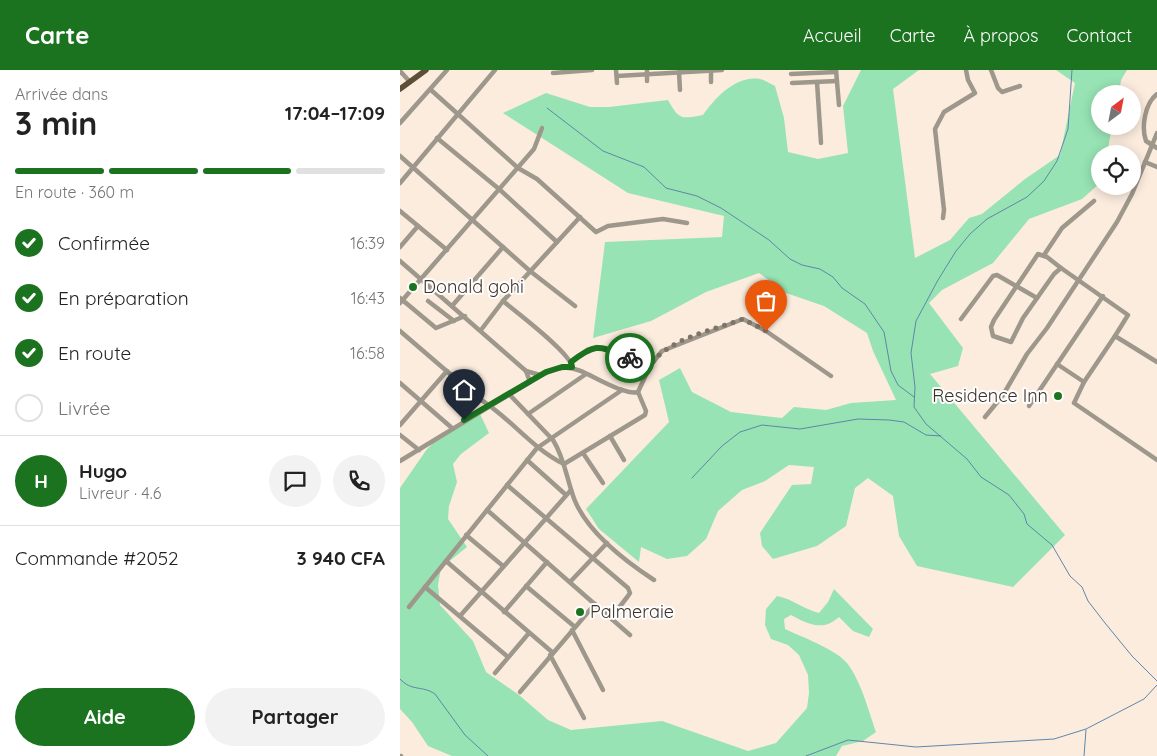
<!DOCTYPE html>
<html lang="fr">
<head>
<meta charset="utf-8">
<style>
	:root { --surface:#fff; --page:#f2f2f2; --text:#222; --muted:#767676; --line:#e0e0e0; --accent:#1b7320 }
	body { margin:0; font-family:Quicksand,sans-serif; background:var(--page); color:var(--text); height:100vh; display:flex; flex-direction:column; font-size:19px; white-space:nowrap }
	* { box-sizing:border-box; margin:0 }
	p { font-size:16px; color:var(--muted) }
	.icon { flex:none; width:28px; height:28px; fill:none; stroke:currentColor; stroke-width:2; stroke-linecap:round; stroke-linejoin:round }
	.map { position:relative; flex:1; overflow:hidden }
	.side { display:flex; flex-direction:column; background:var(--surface); width:400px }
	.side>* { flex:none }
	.needle { width:32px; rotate:32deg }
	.fabs { position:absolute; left:691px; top:15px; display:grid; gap:10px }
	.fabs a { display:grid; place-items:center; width:50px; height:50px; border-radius:50%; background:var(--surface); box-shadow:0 2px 12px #0003; font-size:25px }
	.pin { position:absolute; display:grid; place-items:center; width:42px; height:42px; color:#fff; margin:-51px -21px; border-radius:50% 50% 50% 0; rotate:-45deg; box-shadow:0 0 5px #0007 }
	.pin .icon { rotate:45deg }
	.courier { position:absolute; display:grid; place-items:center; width:50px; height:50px; margin:-25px; border:4px solid #1b7320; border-radius:50%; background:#fff; color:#222; box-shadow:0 1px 6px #0007 }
	.overview em { font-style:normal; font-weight:800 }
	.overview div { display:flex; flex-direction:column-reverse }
	.overview { display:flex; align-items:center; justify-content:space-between; height:85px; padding:0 15px }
	h1 { font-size:32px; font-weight:800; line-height:38px }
	.bar { display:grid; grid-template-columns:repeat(4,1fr); gap:8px 5px; align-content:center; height:60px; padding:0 15px }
	.bar i { height:6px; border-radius:4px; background:var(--line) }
	.bar .active { background:var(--accent) }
	.bar p { grid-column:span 4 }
	.line { display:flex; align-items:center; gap:12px; padding:0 15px; border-top:1px solid var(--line) }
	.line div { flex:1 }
	.round { display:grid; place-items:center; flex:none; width:52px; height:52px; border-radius:26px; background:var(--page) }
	ol { padding:0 15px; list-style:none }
	li { display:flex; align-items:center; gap:15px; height:55px }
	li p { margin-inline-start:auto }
	li .icon { padding:5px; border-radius:50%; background:var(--accent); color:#fff; stroke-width:4 }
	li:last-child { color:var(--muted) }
	li i { width:28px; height:28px; border:2px solid var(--line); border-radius:50% }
	.button { display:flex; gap:10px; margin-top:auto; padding:10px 15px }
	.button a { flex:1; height:58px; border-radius:30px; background:var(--accent); color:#fff; font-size:20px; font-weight:800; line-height:58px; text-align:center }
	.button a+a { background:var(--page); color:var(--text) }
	header { display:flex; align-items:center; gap:30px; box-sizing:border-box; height:70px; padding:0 25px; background:var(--accent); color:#fff }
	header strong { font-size:24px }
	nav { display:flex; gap:28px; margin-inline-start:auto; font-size:18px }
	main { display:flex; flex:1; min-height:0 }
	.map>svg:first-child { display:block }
	.green { fill:#97e3b4 }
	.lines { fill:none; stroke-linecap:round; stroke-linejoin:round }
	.stream { stroke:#5f86aa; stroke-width:1 }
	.minor { stroke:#9e978b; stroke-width:4.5 }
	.major { stroke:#5c4f3a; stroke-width:5.5 }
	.done { stroke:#807469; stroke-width:5; stroke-dasharray:0 9 }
	.route { stroke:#1b7320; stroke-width:6 }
	.poi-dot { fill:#1b7320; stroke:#fff; stroke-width:2 }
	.labels { text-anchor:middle; stroke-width:4; stroke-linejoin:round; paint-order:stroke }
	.poi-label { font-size:18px; fill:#3e332a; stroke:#fff; text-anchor:start }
</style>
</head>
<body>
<header>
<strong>Carte</strong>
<nav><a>Accueil</a><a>Carte</a><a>À propos</a><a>Contact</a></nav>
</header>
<main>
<section class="side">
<div class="overview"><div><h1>3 min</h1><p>Arrivée dans</p></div><em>17:04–17:09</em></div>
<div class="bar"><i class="active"></i><i class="active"></i><i class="active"></i><i></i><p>En route · 360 m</p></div>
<ol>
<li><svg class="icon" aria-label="check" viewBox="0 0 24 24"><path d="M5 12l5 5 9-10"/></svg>Confirmée<p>16:39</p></li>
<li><svg class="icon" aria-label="check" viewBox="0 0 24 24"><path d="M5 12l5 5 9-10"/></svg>En préparation<p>16:43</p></li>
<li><svg class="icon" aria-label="check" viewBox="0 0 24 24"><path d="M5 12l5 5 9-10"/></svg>En route<p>16:58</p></li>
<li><i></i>Livrée</li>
</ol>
<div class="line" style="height:90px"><b class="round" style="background:var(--accent);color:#fff">H</b><div><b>Hugo</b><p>Livreur · 4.6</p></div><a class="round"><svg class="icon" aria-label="chat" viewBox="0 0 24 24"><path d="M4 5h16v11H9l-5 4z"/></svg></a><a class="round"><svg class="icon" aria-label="phone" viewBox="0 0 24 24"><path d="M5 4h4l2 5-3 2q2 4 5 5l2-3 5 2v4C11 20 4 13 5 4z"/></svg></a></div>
<div class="line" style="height:65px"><div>Commande #2052</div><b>3 940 CFA</b></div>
<div class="button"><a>Aide</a><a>Partager</a></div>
</section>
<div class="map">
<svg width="757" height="686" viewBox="0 0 757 686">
	<rect width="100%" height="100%" fill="#fcecde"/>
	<g class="green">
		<path d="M461,0h58l-26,19 22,169 35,-18 19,-22 13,-4 43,-35 35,-24 15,-72 -19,-13h71l-6,10 -2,14h-19v32h12l-5,28h-7v29l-18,16 -53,20 -36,44 -51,27 -13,13 34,45 -5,18 -28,8 135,161 -52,52 -96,-21 -18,-30 -6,-40 -25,-18 -13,10 -9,38 -29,20 -44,13 -11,-13 -2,-13 32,-48 19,-1 3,-17 -25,-2 -24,16 -23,9 -24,21 -12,28 -19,17 -20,3 -26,-12 -2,15 -40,-33 -13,-20 83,-87 -10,-42 21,-12 12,24 39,20 51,6 12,-11 32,3 25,-7 45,-3 -23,-49 -6,-18 -43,-27 -38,-13 -27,-20 -53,19 -55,29 -58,17 12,-96 117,-5 2,-21 -96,-23 -125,-80 43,-20 44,14h19l59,-7c11,20 13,19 35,15 12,-17 33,-40 57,-36 5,1 11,5 15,7l9,32 4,34 30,7 30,-6 -5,-47z"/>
		<path d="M80,344l9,19 -28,21 -8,10 4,18 -8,24 -1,13 19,28 -26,21 -3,17 2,20 33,36 13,31 33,23 29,25 23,10 91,-9 86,30 28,-8 31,-35 2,-15 -1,-18 -9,-20 -11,-10 -17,-6 -6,-14 1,-16 11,-13c16,3 26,13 42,17l9,-11 6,-13 39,40 -4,8 -16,-6 -14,-14c-16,15 -31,7 -48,-2l-7,4 1,10c17,8 50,20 62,34 14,18 22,49 29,69l-13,9 -21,5 -6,10h-384l-24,-10 -16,-24 -12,-13v-221l27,-39 10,-10z"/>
	</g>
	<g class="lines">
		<g class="stream">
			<polyline points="672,0 668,59 657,91 644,111 627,127 587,149 570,164 556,181 538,210 516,251 511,283 515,317 514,337 526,354 567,389 581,407 609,425 624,444 627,454 652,475 670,506 682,517 688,531 705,553 732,586 757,611"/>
			<polyline points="147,38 203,81 244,97 266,118 297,126 321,138 369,170 390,189 402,195 420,199 433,207 442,218 465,234 484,262 491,301 498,315 514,327"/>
			<polyline points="292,408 322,376 340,362 362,355 400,359 458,349 489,350 504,352 526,365 541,366"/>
			<path d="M0,609c12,13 22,6 35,15l30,41 23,21"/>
			<polyline points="406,686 448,670 516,677 654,669 686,659 744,629 757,615"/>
			<polyline points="684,686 686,660"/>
		</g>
		<g class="minor">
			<polyline points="216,0 217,13"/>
			<polyline points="247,0 247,11"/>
			<polyline points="311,0 311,12"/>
			<polyline points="436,0 439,35"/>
			<polyline points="591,0 598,18 602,22 620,16"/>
			<polyline points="0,1 10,12"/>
			<polyline points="279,2 280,20"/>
			<polyline points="153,3 192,0"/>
			<polyline points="391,4 436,2"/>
			<polyline points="217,6 322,0"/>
			<polyline points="417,12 421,73"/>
			<polyline points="392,13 437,11"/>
			<polyline points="31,20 118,98 137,109 196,162 208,156 263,149 287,153"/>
			<path d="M757,24c-12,9 -16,33 -11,47l11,7"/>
			<polyline points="0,53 47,0"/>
			<polyline points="37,68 99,119 157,172"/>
			<polyline points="0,86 130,201 175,236"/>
			<polyline points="745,92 757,97"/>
			<polyline points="0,113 95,0"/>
			<polyline points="0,141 47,180"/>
			<polyline points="543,148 544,140 535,59 544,42 575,23 568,10 566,0"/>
			<polyline points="0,177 18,156"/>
			<polygon points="638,184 647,187 661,198 654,204 623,248 611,272 593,266 591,257 594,250"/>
			<polyline points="644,185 662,158 694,131"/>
			<polyline points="0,191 126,301 130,312 0,391"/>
			<polyline points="661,198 728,245 715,266 757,292"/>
			<polyline points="0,228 36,258 65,246"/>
			<polyline points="28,231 54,251"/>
			<path d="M103,231c13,11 68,52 69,66"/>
			<polyline points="0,233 134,79 142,58"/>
			<polyline points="52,236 103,177"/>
			<polyline points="561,249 593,206 597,205 637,228"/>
			<polyline points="81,260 103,231 180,147"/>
			<path d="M0,261l78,67c31,18 53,50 86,66l81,-49 1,-4 -8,-19"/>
			<polyline points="171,292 187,280 197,277 250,296"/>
			<polyline points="657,294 684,312 674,333 757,390"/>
			<polyline points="126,301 140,305"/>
			<path d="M130,312c42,-28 48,-9 89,7 7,2 12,5 19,3l12,-26 12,-15 81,-32 23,12 65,45"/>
			<polyline points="684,312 715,266"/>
			<polyline points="0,313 52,358"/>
			<path d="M109,324l44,46c12,19 14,41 22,61 14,33 50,60 79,79"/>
			<polyline points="629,336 703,226"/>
			<polyline points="128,344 186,304"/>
			<polyline points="585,347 603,325 627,284 647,258 717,152 732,124 757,63"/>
			<polyline points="0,355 47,301"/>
			<polyline points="0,365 19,380"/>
			<polyline points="210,366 224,390"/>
			<polyline points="183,383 203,413"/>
			<polyline points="127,390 166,425"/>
			<polyline points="107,415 228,518 230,523 228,526 211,548"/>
			<polyline points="87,440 230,565"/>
			<polyline points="66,465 103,496"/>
			<polyline points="46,491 152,582"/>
			<polyline points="170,512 207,473"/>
			<polyline points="126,516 175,557"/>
			<polyline points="25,517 108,587"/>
			<polyline points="9,537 137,378 222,320"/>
			<polyline points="104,542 147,492"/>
			<polyline points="60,546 171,420"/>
			<polyline points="172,560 203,620"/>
			<polyline points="150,585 184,648"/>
			<polyline points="95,603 129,563"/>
			<polyline points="120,622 195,534"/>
			<polyline points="0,686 1,686"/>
		</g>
		<polyline class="major" points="0,19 26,0"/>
	</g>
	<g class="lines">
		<path class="done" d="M230,288l20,8c16,-27 64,-36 93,-47l23,12"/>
		<path class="route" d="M64,350l82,-48 16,-5h10l-1,-5c27,-21 29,-15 59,-4"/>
	</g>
	<g class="poi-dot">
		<circle cx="13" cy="217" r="5"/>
		<circle cx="658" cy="326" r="5"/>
		<circle cx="180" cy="542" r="5"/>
	</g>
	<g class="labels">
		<g class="poi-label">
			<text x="23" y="223">Donald gohi</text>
			<text x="648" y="332" text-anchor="end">Residence Inn</text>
			<text x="190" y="548">Palmeraie</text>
		</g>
	</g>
</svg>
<div class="fabs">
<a><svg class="needle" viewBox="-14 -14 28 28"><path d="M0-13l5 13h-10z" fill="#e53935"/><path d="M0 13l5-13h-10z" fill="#767676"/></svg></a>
<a><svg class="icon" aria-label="locate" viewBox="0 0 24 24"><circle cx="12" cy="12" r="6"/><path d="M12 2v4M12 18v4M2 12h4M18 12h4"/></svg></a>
</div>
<div class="pin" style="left:366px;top:261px;background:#ea580c"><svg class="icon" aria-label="bag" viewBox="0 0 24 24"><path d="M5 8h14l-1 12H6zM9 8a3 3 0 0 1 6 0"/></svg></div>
<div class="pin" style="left:64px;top:350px;background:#1f2937"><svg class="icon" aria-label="home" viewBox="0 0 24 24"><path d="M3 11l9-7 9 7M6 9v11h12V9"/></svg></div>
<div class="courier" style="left:230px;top:288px"><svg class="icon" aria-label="bike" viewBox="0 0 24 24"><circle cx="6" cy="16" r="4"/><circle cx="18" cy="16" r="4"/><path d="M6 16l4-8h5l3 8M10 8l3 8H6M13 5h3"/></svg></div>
</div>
</main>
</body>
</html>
